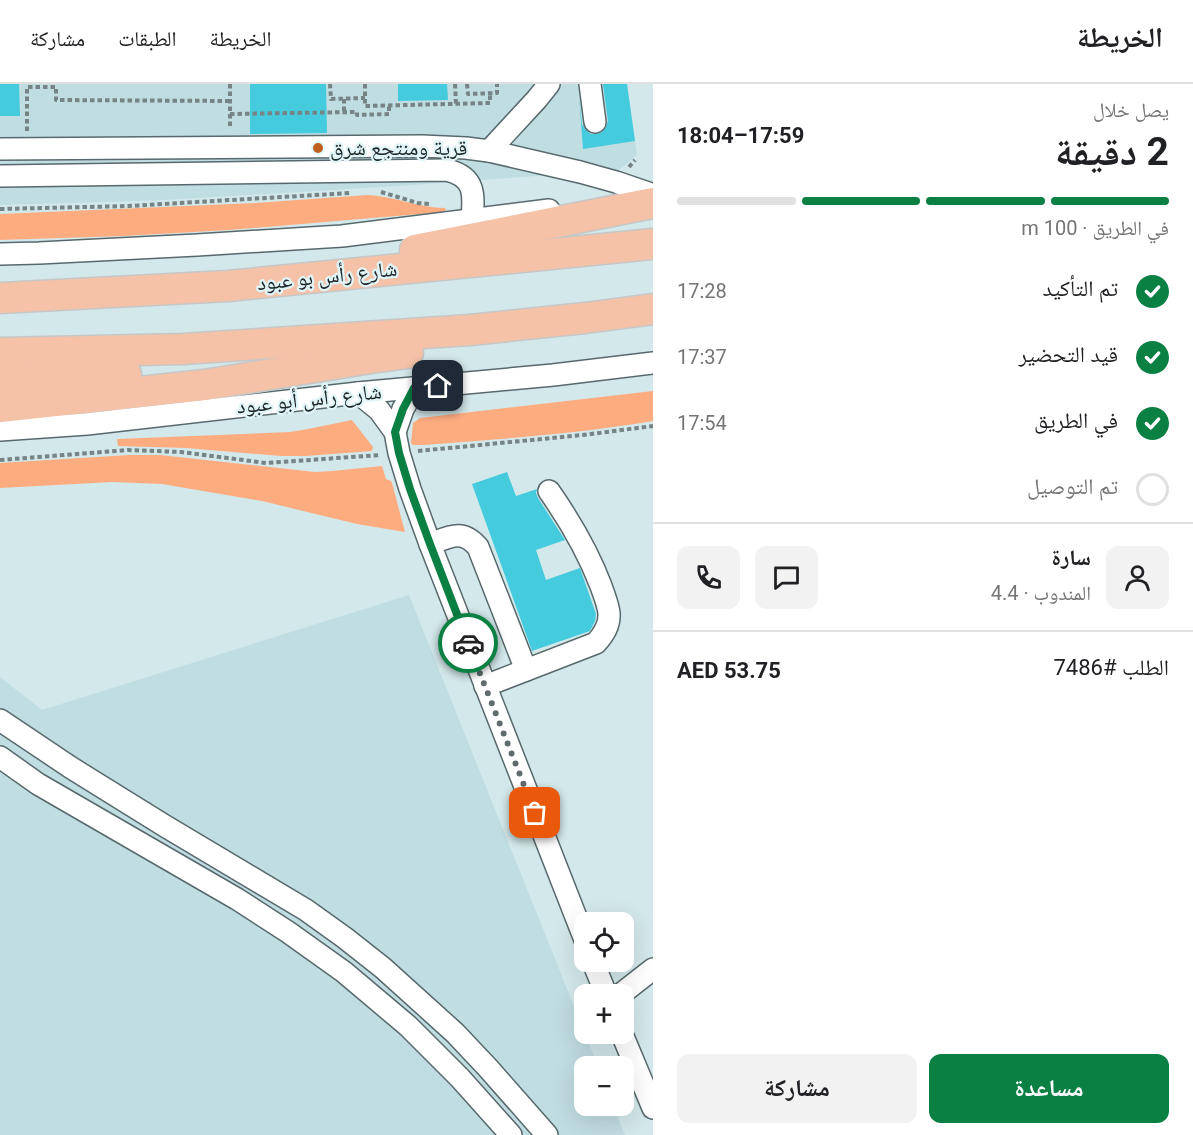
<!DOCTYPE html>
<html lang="ar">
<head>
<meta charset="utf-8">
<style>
	:root { --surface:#fff; --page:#f2f2f2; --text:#202124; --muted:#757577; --line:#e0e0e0; --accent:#0b8043 }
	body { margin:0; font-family:Roboto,"Noto Naskh Arabic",sans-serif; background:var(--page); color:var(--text); direction:rtl; height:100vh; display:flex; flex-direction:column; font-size:22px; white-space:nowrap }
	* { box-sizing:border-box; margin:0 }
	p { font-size:20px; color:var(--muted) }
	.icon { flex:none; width:33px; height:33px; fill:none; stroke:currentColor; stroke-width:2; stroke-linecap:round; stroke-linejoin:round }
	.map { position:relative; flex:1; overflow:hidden; direction:ltr }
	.details { display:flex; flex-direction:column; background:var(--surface); width:540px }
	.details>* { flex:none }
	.fabs { position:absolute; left:574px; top:828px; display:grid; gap:12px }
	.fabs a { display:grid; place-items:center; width:60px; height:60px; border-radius:12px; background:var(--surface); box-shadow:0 6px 24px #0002; font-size:30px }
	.pin { position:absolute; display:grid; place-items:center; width:51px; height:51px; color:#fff; margin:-26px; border-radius:12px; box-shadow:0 3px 9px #0006 }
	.courier { position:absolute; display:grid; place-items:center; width:60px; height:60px; margin:-30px; border:4px solid #0b8043; border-radius:50%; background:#fff; color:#222; box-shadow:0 2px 8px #0007 }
	.summary em { font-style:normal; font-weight:700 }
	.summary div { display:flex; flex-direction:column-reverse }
	.summary { display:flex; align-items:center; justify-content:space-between; height:102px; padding:0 24px }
	h1 { font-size:39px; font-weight:700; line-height:45px }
	.bar { display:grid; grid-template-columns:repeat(4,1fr); gap:9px 6px; align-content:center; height:72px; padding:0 24px }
	.bar i { height:8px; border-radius:4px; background:var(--line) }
	.bar .active { background:var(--accent) }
	.bar p { grid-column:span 4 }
	.line { display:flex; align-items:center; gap:15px; padding:0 24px; border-top:2px solid var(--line) }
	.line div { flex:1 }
	.round { display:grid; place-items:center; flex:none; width:63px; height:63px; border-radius:12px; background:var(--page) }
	ol { padding:0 24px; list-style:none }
	li { display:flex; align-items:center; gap:18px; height:66px }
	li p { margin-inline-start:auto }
	li .icon { padding:6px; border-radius:50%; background:var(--accent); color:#fff; stroke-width:4 }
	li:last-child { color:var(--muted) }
	li i { width:33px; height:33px; border:3px solid var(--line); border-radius:50% }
	.button { display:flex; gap:12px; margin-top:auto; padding:12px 24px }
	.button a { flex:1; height:69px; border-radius:12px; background:var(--accent); color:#fff; font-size:24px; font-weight:700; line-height:69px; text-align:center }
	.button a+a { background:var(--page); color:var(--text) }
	header { display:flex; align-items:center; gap:36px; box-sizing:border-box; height:84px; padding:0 30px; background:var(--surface); border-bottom:2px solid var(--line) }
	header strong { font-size:28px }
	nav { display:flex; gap:33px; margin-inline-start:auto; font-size:21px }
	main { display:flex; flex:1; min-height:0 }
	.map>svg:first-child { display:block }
	.built { fill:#c0dde1 }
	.green { fill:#fdac80 }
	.building { fill:#44cbdd }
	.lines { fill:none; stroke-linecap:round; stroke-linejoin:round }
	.minor-casing { stroke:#57696c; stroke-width:24 }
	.highway-casing { stroke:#c5c7c7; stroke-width:33 }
	.path { stroke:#768486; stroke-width:4; stroke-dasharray:4.5 3; stroke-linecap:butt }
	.minor { stroke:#fff; stroke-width:21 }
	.highway { stroke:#f5c2a8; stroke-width:30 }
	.done { stroke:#5f6b6d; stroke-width:6; stroke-dasharray:0 10.8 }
	.route { stroke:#0b8043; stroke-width:8 }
	.poi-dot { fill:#c15f21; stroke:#e0f5f8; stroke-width:2 }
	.labels { text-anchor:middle; stroke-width:4.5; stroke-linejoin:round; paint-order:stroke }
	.poi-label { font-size:21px; fill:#202829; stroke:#e0f5f8; text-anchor:start }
	.street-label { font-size:21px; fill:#202829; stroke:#e0f5f8 }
</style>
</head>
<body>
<header>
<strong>الخريطة</strong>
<nav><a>الخريطة</a><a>الطبقات</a><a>مشاركة</a></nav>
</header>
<main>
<section class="details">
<div class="summary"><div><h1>2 دقيقة</h1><p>يصل خلال</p></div><em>17:59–18:04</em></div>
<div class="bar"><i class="active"></i><i class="active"></i><i class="active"></i><i></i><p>في الطريق · 100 m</p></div>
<ol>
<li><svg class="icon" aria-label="check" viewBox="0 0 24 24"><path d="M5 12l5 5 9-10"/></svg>تم التأكيد<p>17:28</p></li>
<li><svg class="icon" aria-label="check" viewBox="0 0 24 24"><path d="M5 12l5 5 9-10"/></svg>قيد التحضير<p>17:37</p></li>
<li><svg class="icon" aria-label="check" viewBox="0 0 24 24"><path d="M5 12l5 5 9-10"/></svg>في الطريق<p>17:54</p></li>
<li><i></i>تم التوصيل</li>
</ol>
<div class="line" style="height:108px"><a class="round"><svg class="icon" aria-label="person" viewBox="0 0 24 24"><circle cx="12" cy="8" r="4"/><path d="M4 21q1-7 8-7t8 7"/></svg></a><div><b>سارة</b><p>المندوب · 4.4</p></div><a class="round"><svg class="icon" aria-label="chat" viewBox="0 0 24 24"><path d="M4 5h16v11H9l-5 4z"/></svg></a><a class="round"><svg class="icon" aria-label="phone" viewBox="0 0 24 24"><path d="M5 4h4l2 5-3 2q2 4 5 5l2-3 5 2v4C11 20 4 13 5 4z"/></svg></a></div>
<div class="line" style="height:78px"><div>الطلب #7486</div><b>AED 53.75</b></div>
<div class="button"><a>مساعدة</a><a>مشاركة</a></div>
</section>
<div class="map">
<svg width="653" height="1051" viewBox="0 0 653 1051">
	<rect width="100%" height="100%" fill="#d3e8ea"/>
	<g class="built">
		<polygon points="0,0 627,0 637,71 619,86 399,102 166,116 0,121"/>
		<polygon points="409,511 598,982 585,982 585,1022 613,1022 625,1051 0,1051 0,593 42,626"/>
	</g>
	<g class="green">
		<path d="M367,111c27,1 52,13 78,13l1,2 -2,2 -215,18 -106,6 -123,4v-26l255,-11z"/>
		<path d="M653,307v30c-76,13 -153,18 -229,24h-11l-2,-2 2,-20 7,-5z"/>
		<polygon points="352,336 373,363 372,367 306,372 281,372 186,364 118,362 117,355 290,348 308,345"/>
		<polygon points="129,371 160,371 315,388 332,387 382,382 386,395 391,397 392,399 405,448 357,440 262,417 162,400 112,398 0,404 0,379"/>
	</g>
	<g class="building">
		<polygon points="0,0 19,0 20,32 0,32"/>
		<polygon points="250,0 326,0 327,49 250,50"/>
		<polygon points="398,0 447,0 448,16 398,17"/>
		<polygon points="603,0 627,0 635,57 583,65 579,12 582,40 585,45 591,50 597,50 602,48 606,43 608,37"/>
		<polygon points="507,388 516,412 537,405 536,409 538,414 565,456 536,466 546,496 580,484 596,530 595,537 590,547 532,567 472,400"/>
	</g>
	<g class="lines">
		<g class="minor-casing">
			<g id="minor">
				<polyline points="590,0 595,38"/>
				<polyline points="0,65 422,62 466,64 489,67 580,88 616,98 651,110"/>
				<polyline points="489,67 537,15 549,0"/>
				<path d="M0,92l447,-6c29,7 27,25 25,50"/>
				<polyline points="0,170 39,169 197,161 342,152 549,126"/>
				<polyline points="358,309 379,326 395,348 399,369 410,405 430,460 585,856"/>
				<polyline points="0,346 87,340 358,309 553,291 653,279"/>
				<polyline points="395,348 403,325 415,304"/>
				<path d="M430,460c19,-7 32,-16 48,3l48,123"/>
				<path d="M485,602l111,-43c8,-9 14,-18 13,-30 -1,-9 -5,-18 -8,-27 -13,-34 -31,-65 -52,-95"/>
				<polyline points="0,636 70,683 165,742 306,826 345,854 383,884 455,949 488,984 547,1051"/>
				<polyline points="0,673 38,700 237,815 288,848 344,888 408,942 460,994 511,1051"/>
				<polyline points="593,878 606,910"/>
				<polyline points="621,910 653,885"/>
				<polyline points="622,950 653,1024"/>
			</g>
		</g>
		<g class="highway-casing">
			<g id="highway">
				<polyline points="415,166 653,119"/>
				<polyline points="0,214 228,202 653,160"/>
				<polyline points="0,269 183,265 470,246 585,234 653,225"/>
				<polyline points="0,298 126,290"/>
				<polyline points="0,323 204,301 371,274 408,269"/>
			</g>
		</g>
		<g class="path">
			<polyline points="230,0 230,45"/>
			<polyline points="330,0 331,15 365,14"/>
			<polyline points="365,0 365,22 490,19 490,9"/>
			<polyline points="455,0 456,20"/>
			<polyline points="467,0 468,10 497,9 497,0"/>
			<polyline points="344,15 344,28"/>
			<polyline points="230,30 357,28 357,31 389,30 389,21"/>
			<polyline points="27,47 27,3 56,3 56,16 230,17"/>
			<polyline points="629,83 635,76"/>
			<polyline points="381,108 418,119 429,120"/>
			<polyline points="0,125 129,122 350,109"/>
			<polyline points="418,367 583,351 653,342"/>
			<polyline points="0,376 128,366 181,368 266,379 381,371"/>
		</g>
		<use href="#minor" class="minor"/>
		<use href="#highway" class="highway"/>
	</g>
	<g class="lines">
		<polyline class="done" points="468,559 535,729"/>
		<polyline class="route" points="438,302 414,304 403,325 395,348 399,369 410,405 430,460 468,559"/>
	</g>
	<circle class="poi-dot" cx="318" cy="64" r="6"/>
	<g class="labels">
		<g class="poi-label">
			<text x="330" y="71">قرية ومنتجع شرق</text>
		</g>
		<g class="street-label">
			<text transform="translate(327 192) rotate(-6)" y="7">شارع رأس بو عبود</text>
			<text transform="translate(309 315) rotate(-6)" y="7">شارع رأس أبو عبود</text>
		</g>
	</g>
</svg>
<div class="fabs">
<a><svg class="icon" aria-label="locate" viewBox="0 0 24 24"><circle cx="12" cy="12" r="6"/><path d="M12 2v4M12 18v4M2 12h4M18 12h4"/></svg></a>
<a>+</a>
<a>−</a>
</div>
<div class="pin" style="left:535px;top:729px;background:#ea580c"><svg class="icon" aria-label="bag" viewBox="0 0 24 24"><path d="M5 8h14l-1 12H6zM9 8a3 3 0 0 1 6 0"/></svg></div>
<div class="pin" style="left:438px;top:302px;background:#1f2937"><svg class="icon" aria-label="home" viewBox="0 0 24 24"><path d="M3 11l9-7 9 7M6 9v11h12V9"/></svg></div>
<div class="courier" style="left:468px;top:559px"><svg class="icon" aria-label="car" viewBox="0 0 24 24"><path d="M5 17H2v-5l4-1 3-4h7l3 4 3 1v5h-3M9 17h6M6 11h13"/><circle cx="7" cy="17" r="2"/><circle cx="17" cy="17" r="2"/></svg></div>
</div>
</main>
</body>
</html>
